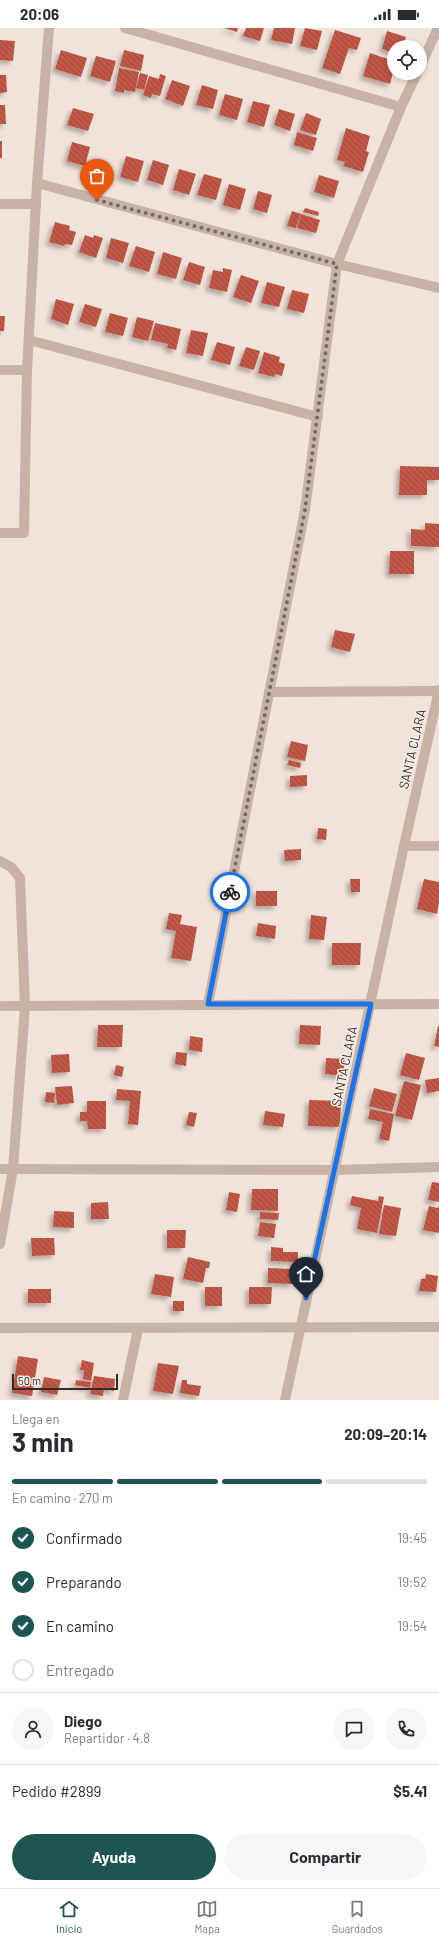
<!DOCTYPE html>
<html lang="es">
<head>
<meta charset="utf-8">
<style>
	:root { --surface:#fff; --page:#f7f7f7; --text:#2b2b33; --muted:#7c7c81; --line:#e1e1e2; --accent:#1e5452 }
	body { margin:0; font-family:Barlow,sans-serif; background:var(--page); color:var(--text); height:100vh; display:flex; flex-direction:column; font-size:15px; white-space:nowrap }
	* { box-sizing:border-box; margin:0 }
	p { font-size:13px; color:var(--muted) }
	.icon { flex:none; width:22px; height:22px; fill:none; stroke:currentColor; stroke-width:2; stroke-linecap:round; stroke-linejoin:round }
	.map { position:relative; height:1372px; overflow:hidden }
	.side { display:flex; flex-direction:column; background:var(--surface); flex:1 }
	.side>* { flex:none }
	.fabs { position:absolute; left:387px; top:12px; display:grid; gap:8px }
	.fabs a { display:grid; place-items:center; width:40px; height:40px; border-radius:50%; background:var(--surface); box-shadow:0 2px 6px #0003; font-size:20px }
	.scale { position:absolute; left:12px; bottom:10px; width:106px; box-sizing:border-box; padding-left:4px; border:2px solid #342a27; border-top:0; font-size:11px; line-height:14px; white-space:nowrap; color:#342a27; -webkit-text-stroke:3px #f8eee6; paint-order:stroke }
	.pin { position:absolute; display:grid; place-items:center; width:34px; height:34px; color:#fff; margin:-41px -17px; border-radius:50% 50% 50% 0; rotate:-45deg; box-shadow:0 0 4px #0007 }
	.pin .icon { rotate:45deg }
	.courier { position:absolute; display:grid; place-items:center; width:40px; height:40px; margin:-20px; border:3px solid #1a73e8; border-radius:50%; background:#fff; color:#222; box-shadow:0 1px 5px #0007 }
	.head em { font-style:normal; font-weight:700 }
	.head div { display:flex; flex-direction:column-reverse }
	.head { display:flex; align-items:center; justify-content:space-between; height:68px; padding:0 12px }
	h1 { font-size:26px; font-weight:700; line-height:30px }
	.bar { display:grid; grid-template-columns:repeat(4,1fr); gap:6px 4px; align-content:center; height:48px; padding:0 12px }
	.bar i { height:5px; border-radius:3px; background:var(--line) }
	.bar .selected { background:var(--accent) }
	.bar p { grid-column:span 4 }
	.line { display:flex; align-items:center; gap:10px; padding:0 12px; border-top:1px solid var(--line) }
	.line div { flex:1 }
	.round { display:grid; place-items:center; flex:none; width:42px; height:42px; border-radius:21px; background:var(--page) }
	ol { padding:0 12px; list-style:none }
	li { display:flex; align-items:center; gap:12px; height:44px }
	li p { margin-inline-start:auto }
	li .icon { padding:4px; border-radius:50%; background:var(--accent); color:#fff; stroke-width:4 }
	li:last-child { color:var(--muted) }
	li i { width:22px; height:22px; border:2px solid var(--line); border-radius:50% }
	.cta { display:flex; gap:8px; margin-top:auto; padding:8px 12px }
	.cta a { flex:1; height:46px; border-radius:24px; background:var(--accent); color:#fff; font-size:16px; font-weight:700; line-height:46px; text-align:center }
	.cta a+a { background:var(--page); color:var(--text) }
	.status { display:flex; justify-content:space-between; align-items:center; height:28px; padding:0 20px; background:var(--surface); direction:ltr }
	.status svg { height:11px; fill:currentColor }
	.menu { display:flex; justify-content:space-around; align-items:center; height:56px; border-top:1px solid var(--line); background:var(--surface); font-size:11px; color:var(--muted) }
	.menu a { display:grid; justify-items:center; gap:2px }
	.menu .selected { color:var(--accent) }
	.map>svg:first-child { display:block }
	.building { fill:url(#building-back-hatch); filter:url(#shadow) }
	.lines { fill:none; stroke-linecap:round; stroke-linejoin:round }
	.minor { stroke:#c8b2a6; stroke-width:10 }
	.done { stroke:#766b66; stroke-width:4; stroke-dasharray:0 7.2 }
	.route { stroke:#1a73e8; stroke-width:5 }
	.labels { text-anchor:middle; stroke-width:3; stroke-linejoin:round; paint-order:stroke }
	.street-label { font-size:13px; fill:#342a27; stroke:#f8eee6 }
</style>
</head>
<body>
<div class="status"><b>20:06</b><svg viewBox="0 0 49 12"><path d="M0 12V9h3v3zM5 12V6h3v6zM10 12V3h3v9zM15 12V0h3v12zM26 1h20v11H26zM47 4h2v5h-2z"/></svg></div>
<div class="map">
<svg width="439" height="1372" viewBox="0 0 439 1372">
	<defs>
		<pattern id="building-back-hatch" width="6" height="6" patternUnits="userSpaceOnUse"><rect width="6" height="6" fill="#c15947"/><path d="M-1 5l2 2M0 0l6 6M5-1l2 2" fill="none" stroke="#9e4a3b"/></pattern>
		<filter id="shadow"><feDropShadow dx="-3.5" dy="3.5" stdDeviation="2" flood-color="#0004"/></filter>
	</defs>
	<rect width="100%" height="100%" fill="#f0e3da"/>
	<g class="building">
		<polygon points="224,0 238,0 237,4"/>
		<polygon points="246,0 264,0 260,13 243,8"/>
		<polygon points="274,0 295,0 292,16 271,12"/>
		<polygon points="305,0 322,3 317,22 300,18"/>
		<polygon points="335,2 361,10 357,22 349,20 340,46 322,40"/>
		<polygon points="387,3 406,9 403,19 394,19 394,25 382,21"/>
		<polygon points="0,12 15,13 13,33 0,32"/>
		<polygon points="61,22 87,30 81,49 55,41"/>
		<polygon points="124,22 144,27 141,43 120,38"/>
		<polygon points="370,25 394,33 394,41 390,56 363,48"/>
		<polygon points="96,28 116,33 110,54 90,48"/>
		<polygon points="119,40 139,44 135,64 124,62 124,65 115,63"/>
		<polygon points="140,45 148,47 144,62 136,60"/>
		<polygon points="160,46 166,48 160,68 152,66 151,70 143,67 149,48 159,51"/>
		<polygon points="0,47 6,47 7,64 0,65"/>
		<polygon points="172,52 190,58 183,78 165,71"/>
		<polygon points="202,57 218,62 213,81 196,77"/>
		<polygon points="225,66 243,71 237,92 219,87"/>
		<polygon points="253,73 270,77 264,99 247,94"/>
		<polygon points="0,77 5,77 6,96 0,96"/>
		<polygon points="73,80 94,86 88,103 67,97"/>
		<polygon points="279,81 295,86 290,103 274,97"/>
		<polygon points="306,85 321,91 316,107 300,102"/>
		<polygon points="346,100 370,108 366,123 369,124 363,144 343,138 345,134 337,132"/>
		<polygon points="297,104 317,110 313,123 294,117"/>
		<rect x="0" y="113" width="2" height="17"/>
		<polygon points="72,114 90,119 85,138 67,133"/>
		<polygon points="126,128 144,133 138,154 120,149"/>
		<polygon points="153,132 169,137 163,157 147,152"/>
		<polygon points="179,141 196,146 189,167 173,162"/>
		<polygon points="204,146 222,151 216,172 197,167"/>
		<polygon points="319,147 339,153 334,170 314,164"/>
		<polygon points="229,156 246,161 240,182 223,177"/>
		<polygon points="258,163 272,167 267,185 253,181"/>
		<polygon points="305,180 319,184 318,188 303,184"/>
		<polygon points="292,183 301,186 296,200 287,198"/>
		<polygon points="301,186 320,192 316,205 297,200"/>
		<polygon points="55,194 70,198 69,202 76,204 72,217 65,216 64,218 49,214"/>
		<polygon points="85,207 93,210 94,207 103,210 96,230 79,224"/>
		<polygon points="111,210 129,215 123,235 106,230"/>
		<polygon points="136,218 155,224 149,244 129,238"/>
		<polygon points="163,224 182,230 176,251 157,246"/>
		<polygon points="189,234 205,239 200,257 183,252"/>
		<polygon points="223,240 232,242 227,264 209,260 213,242 223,244"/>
		<polygon points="241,247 259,253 251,275 233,269"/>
		<polygon points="267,254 285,259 279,279 261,275"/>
		<polygon points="292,262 309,266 304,285 287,281"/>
		<polygon points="56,271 74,276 68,297 51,291"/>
		<polygon points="85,276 102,281 96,299 79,294"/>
		<polygon points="110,285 128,290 123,308 105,304"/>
		<polygon points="0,288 5,288 4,303 0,303"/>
		<polygon points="137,289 154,293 148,313 132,309"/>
		<polygon points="155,295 181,301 176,322 167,320 168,316 151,312"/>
		<polygon points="191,302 208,305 203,328 186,325"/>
		<polygon points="217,314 235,319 230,337 211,332"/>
		<polygon points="246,319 260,323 254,342 239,338"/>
		<polygon points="264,324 280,329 279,334 285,336 282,348 275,346 274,349 258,345"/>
		<polygon points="400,438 439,439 439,452 427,452 427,467 399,467"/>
		<polygon points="425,495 439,496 439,519 411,518 411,501 425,502"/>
		<polygon points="390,523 414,523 414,546 389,546"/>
		<polygon points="335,602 355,606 350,624 331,619"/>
		<polygon points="291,713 308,717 305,733 287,729"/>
		<polygon points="289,732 301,735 300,740 287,737"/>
		<polygon points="307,747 307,758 290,759 290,748"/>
		<polygon points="318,800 327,801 326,812 317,811"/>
		<polygon points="301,821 301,832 285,833 284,822"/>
		<polygon points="350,851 360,851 360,864 351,864"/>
		<polygon points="424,851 439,854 439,874 437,886 417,881"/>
		<rect x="256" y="863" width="21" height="15"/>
		<polygon points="169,885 182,887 180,896 197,899 191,933 171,930 176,903 166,901"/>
		<polygon points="311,887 327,889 324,912 309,911"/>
		<polygon points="258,895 276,898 275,911 256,908"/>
		<polygon points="332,915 361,915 360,937 332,937"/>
		<polygon points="98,997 123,997 122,1019 97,1019"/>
		<polygon points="300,997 321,998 320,1017 299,1016"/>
		<polygon points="438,998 439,998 439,1019 434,1018"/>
		<polygon points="190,1008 203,1010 202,1024 189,1022"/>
		<polygon points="176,1024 187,1025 186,1038 175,1036"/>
		<polygon points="406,1025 425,1030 419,1052 400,1047"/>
		<polygon points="69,1026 70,1044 52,1045 51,1027"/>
		<polygon points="326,1030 345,1031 343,1048 325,1046"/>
		<polygon points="116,1037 124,1039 122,1049 114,1047"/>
		<polygon points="439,1050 439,1063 427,1065 425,1052"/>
		<polygon points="404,1053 421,1057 412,1092 395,1088"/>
		<polygon points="72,1058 74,1075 57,1077 55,1059"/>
		<polygon points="374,1060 397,1066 392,1084 369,1078"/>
		<polygon points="117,1061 141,1063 138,1097 128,1096 130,1073 116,1072"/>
		<polygon points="46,1064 55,1065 54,1075 45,1074"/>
		<polygon points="309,1072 341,1073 340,1099 308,1098"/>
		<polygon points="87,1073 106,1073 106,1101 88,1101 87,1093 80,1093 80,1084 87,1084"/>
		<polygon points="370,1081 394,1086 389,1113 379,1111 383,1094 368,1091"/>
		<polygon points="265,1083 285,1086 283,1099 263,1097"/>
		<polygon points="189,1084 197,1085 194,1099 186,1097"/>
		<polygon points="432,1154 439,1155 439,1174 428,1172"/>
		<polygon points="252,1161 278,1161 278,1183 251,1182"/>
		<polygon points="229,1164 240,1166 237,1184 226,1182"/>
		<polygon points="352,1168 378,1173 379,1168 384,1169 377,1205 357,1201 361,1180 350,1177"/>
		<polygon points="108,1174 109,1191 91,1191 91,1175"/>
		<polygon points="384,1177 401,1180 396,1208 379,1206"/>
		<polygon points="439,1177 439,1205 423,1202 429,1178 438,1180"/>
		<polygon points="54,1183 74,1184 74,1200 53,1199"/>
		<polygon points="260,1184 279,1185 278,1192 260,1191"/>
		<polygon points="260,1194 276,1196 274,1210 258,1208"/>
		<polygon points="167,1202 186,1202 185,1220 167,1220"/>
		<polygon points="31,1210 54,1210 55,1227 32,1228"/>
		<polygon points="271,1219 283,1220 283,1224 298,1224 298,1234 271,1233"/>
		<polygon points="188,1229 210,1234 209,1240 206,1240 203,1255 183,1251"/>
		<polygon points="268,1240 294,1241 293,1256 268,1255"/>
		<polygon points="155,1246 174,1249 171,1269 151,1266"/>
		<polygon points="426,1246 438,1248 436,1264 419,1263 421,1251 425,1251"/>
		<rect x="205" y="1259" width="17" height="19"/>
		<polygon points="249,1259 272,1259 271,1276 249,1276"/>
		<rect x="28" y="1261" width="23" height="14"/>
		<rect x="173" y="1273" width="11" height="10"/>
		<polygon points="18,1328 38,1331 32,1368 12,1365"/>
		<polygon points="82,1332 94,1335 91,1353 83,1351 84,1342 80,1342"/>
		<polygon points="158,1335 179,1338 173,1366 153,1363"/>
		<polygon points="94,1348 115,1351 114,1363 104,1361 103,1368 90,1366"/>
		<polygon points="44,1349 61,1352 57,1367 41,1364"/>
		<polygon points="76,1352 91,1354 90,1360 75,1357"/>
		<polygon points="182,1352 187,1352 187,1356 201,1358 199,1368 180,1365"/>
	</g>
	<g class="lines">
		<g class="minor">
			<polyline points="125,0 401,79"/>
			<polyline points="420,39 438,0"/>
			<polyline points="37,155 337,236 439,260"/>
			<polyline points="0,176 36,176"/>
			<polyline points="29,312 318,389"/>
			<polyline points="0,342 27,342"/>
			<polyline points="0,505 24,505 27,342 37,155 49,0"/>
			<polyline points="269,664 439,663"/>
			<polyline points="404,818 439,818"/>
			<polyline points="0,833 11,839 20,850 25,979 13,1141 0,1216"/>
			<polyline points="208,976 305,482 337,236 401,79 417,45"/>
			<polyline points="0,978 439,976"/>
			<polyline points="0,1141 335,1142 439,1139"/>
			<polyline points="0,1300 439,1299"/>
			<polyline points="123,1372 138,1301"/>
			<polyline points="285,1372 404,818 439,662"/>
		</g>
	</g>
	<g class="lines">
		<polyline class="done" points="97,172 337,236 305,482 230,864"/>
		<polyline class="route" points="230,864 208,976 371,976 306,1270"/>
	</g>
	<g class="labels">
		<g class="street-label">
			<text transform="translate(412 721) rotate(-77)" y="5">SANTA CLARA</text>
			<text transform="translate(344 1038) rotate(-78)" y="5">SANTA CLARA</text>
		</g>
	</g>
</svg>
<div class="fabs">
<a><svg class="icon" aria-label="locate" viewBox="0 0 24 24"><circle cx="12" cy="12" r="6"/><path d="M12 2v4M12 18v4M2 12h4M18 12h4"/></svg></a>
</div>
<div class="scale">50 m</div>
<div class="pin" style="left:97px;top:172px;background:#ea580c"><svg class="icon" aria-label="bag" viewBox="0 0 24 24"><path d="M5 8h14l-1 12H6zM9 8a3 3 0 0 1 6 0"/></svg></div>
<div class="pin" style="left:306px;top:1270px;background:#1f2937"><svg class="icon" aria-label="home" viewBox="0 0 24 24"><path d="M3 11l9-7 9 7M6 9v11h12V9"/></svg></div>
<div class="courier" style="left:230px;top:864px"><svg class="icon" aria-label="bike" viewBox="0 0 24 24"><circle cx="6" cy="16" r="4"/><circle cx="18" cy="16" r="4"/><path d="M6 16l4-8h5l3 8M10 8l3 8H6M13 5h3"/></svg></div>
</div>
<section class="side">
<div class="head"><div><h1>3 min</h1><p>Llega en</p></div><em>20:09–20:14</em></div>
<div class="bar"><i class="selected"></i><i class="selected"></i><i class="selected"></i><i></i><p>En camino · 270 m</p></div>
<ol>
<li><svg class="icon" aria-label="check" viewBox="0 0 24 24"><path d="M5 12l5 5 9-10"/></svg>Confirmado<p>19:45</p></li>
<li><svg class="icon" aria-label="check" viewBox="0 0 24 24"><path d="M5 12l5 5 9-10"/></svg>Preparando<p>19:52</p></li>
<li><svg class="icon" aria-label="check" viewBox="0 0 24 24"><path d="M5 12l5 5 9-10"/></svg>En camino<p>19:54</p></li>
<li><i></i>Entregado</li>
</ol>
<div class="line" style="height:72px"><a class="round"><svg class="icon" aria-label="person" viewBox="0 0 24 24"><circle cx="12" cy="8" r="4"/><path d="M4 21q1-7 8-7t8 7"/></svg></a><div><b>Diego</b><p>Repartidor · 4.8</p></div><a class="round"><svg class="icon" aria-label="chat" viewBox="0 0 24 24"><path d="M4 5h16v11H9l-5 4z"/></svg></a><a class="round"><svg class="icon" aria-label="phone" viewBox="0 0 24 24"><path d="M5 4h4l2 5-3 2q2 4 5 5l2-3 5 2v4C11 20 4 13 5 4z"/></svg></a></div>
<div class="line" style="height:52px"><div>Pedido #2899</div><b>$5.41</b></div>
<div class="cta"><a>Ayuda</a><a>Compartir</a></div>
</section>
<nav class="menu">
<a class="selected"><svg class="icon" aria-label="home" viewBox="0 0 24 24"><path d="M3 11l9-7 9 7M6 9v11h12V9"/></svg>Inicio</a>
<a><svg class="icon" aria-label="map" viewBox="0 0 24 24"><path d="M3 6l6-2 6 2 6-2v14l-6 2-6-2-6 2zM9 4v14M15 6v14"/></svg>Mapa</a>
<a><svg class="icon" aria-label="saved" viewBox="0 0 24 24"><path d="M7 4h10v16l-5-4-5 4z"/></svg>Guardados</a>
</nav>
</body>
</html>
